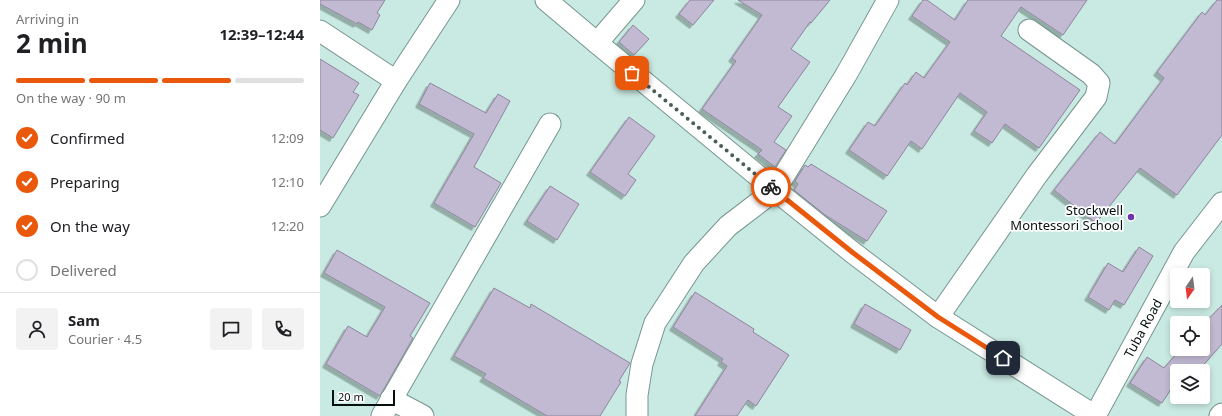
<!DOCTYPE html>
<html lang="en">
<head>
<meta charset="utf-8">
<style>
	:root { --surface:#fff; --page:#f2f2f2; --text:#202124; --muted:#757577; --line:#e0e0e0; --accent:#ea580c }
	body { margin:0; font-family:"Noto Sans",sans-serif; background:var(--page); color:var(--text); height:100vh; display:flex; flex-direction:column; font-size:15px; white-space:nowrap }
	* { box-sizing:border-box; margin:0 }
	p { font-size:13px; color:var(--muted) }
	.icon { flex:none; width:22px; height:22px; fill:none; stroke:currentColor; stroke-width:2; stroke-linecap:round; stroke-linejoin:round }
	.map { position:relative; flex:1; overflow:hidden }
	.drawer { display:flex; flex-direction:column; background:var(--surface); width:320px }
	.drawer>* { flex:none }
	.needle { width:26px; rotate:194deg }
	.fabs { position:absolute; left:850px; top:268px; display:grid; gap:8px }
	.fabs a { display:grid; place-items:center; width:40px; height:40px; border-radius:4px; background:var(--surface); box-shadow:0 2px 6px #0003; font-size:20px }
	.scale { position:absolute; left:12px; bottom:10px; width:63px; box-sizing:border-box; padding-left:4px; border:2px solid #06110f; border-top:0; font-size:11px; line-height:14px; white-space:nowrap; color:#06110f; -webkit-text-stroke:3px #fff; paint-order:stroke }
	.pin { position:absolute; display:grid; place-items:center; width:34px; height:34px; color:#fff; margin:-17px; border-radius:8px; box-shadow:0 2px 6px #0006 }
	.courier { position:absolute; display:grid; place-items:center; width:40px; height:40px; margin:-20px; border:3px solid #ea580c; border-radius:50%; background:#fff; color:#222; box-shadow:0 1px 5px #0007 }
	.headline em { font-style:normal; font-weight:700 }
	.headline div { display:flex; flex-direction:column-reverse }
	.headline { display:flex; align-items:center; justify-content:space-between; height:68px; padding:0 16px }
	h1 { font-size:26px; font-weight:700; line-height:30px }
	.bar { display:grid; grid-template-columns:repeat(4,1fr); gap:6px 4px; align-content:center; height:48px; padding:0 16px }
	.bar i { height:5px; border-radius:3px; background:var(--line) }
	.bar .on { background:var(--accent) }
	.bar p { grid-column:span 4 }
	.line { display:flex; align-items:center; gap:10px; padding:0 16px; border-top:1px solid var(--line) }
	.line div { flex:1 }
	.round { display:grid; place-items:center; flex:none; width:42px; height:42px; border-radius:4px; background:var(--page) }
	ol { padding:0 16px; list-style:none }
	li { display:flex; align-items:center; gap:12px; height:44px }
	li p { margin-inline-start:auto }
	li .icon { padding:4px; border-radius:50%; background:var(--accent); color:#fff; stroke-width:4 }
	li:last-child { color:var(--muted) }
	li i { width:22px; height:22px; border:2px solid var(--line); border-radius:50% }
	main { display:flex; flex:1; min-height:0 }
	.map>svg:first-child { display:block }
	.building { fill:#c2b9d2; stroke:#8f859d; filter:url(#shadow) }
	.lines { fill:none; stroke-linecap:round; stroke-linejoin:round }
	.minor-casing { stroke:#76958e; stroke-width:23 }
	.minor { stroke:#fff; stroke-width:21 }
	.done { stroke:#4a5d59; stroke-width:4; stroke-dasharray:0 7.2 }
	.route { stroke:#ea580c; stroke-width:5 }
	.poi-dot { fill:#7035ab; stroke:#fff; stroke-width:1.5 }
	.labels { text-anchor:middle; stroke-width:3.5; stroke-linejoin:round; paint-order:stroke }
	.poi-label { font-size:13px; fill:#06110f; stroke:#fff; text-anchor:end }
	.street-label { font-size:13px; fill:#06110f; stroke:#fff }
</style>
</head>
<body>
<main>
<section class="drawer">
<div class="headline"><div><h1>2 min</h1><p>Arriving in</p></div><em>12:39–12:44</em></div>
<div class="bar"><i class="on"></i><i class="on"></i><i class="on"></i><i></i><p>On the way · 90 m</p></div>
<ol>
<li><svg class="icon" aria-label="check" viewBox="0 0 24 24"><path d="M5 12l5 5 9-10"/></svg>Confirmed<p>12:09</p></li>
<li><svg class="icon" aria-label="check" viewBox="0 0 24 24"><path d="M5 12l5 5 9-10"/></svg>Preparing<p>12:10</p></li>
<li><svg class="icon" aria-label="check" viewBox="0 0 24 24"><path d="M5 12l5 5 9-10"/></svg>On the way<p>12:20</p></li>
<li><i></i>Delivered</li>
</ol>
<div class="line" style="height:72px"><a class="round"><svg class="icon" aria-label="person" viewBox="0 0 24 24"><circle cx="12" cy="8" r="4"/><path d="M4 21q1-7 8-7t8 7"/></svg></a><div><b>Sam</b><p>Courier · 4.5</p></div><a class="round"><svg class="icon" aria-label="chat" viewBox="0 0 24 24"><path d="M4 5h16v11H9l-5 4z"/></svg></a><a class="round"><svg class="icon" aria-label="phone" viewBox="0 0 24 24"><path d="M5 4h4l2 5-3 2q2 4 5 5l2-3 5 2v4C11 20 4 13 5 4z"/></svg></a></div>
</section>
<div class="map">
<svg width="902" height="416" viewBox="0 0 902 416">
	<defs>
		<filter id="shadow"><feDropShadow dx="-3.5" dy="3.5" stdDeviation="0" flood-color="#0004"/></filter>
	</defs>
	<rect width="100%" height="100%" fill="#c9eae2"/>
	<g class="building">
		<polygon points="0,0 65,0 57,13 60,15 52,30 38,22 37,24 0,4"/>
		<polygon points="370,0 394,0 373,25 359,14"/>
		<polygon points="418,0 510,0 491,23 490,22 471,49 490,62 458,107 472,116 454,142 466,150 455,167 438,154 442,150 382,109 416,61 412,58 442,15"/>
		<polygon points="603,0 607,0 635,20 648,0 767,0 743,35 701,7 681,36 760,90 719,148 685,124 672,143 654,131 667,112 640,93 602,149 591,141 567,176 529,150 548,122 555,126 585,83 587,85 596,72 604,78 630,42 592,16"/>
		<polygon points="897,0 902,0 902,135 857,195 820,168 776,223 734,190 780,132 795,144 844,78 837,72 882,12 885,15"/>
		<polygon points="313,25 329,39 314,55 299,42"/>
		<polygon points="0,59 39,83 33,92 39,95 13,138 0,130"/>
		<polygon points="110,83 166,113 178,94 190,101 154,167 181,183 155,227 114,203 154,134 99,104"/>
		<polygon points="309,117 335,136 308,174 316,180 305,196 270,172"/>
		<polygon points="491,164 567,211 547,241 505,215 474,190 478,184 475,181 485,165 488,167"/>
		<polygon points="230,186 259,204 237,240 207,221"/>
		<polygon points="819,247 833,256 804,305 795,300 789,310 768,297 788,263 803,272"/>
		<polygon points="17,250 110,303 90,336 93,338 60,396 6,364 28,326 47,337 65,307 4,273"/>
		<polygon points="174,288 210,308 211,304 310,363 299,381 301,382 280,416 227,416 163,378 166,374 134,356"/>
		<polygon points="375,292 434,329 433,332 469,355 436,406 428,400 417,416 375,416 407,366 401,362 403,359 353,327"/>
		<polygon points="545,304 591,330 580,350 534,324"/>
		<polygon points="902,305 902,344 878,371 857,371 857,380 842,403 810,383 827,357 844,368 861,349 883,349 883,325"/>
	</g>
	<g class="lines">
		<g class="minor-casing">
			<g id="minor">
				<polyline points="226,0 277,43 455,190 532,252 618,317 775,416"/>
				<polyline points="0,31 76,81"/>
				<polyline points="277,43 314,0"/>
				<polyline points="0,206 76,81 129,0"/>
				<polyline points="618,317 717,175 776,97 779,83 771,74 709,30"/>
				<polyline points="71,399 103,416"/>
				<polyline points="62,416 230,124"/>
				<polyline points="317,416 317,395 322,364 335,323 374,263 408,226 455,190 526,75 568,0"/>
				<path id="s1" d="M775,416l89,-164 38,-49"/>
				<polyline points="900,416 902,414"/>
			</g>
		</g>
		<use href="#minor" class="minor"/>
	</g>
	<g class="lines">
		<polyline class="done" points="312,73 451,187"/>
		<polyline class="route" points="451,187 532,252 618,317 683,358"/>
	</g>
	<circle class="poi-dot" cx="811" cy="217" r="4"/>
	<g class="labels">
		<g class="poi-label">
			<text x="803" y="215">Stockwell<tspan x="803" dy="15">Montessori School</tspan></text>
		</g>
		<g class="street-label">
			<text dy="5" stroke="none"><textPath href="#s1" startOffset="100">Tuba Road</textPath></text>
		</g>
	</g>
</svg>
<div class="fabs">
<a><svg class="needle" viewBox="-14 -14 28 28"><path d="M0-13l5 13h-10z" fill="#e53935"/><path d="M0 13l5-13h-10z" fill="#757577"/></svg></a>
<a><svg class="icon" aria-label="locate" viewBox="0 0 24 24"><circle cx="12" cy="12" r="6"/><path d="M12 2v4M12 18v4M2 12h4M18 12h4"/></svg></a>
<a><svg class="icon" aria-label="layers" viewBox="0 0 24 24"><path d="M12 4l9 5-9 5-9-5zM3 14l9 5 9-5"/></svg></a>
</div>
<div class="scale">20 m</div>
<div class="pin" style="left:312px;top:73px;background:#ea580c"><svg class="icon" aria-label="bag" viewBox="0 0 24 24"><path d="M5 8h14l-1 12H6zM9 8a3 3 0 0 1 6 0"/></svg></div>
<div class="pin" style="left:683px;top:358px;background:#1f2937"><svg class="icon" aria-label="home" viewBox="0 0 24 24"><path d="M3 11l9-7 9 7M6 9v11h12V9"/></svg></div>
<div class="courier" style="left:451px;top:187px"><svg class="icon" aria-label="bike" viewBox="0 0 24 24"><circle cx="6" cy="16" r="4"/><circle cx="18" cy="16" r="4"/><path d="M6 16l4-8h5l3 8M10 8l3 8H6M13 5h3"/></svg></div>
</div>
</main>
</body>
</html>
